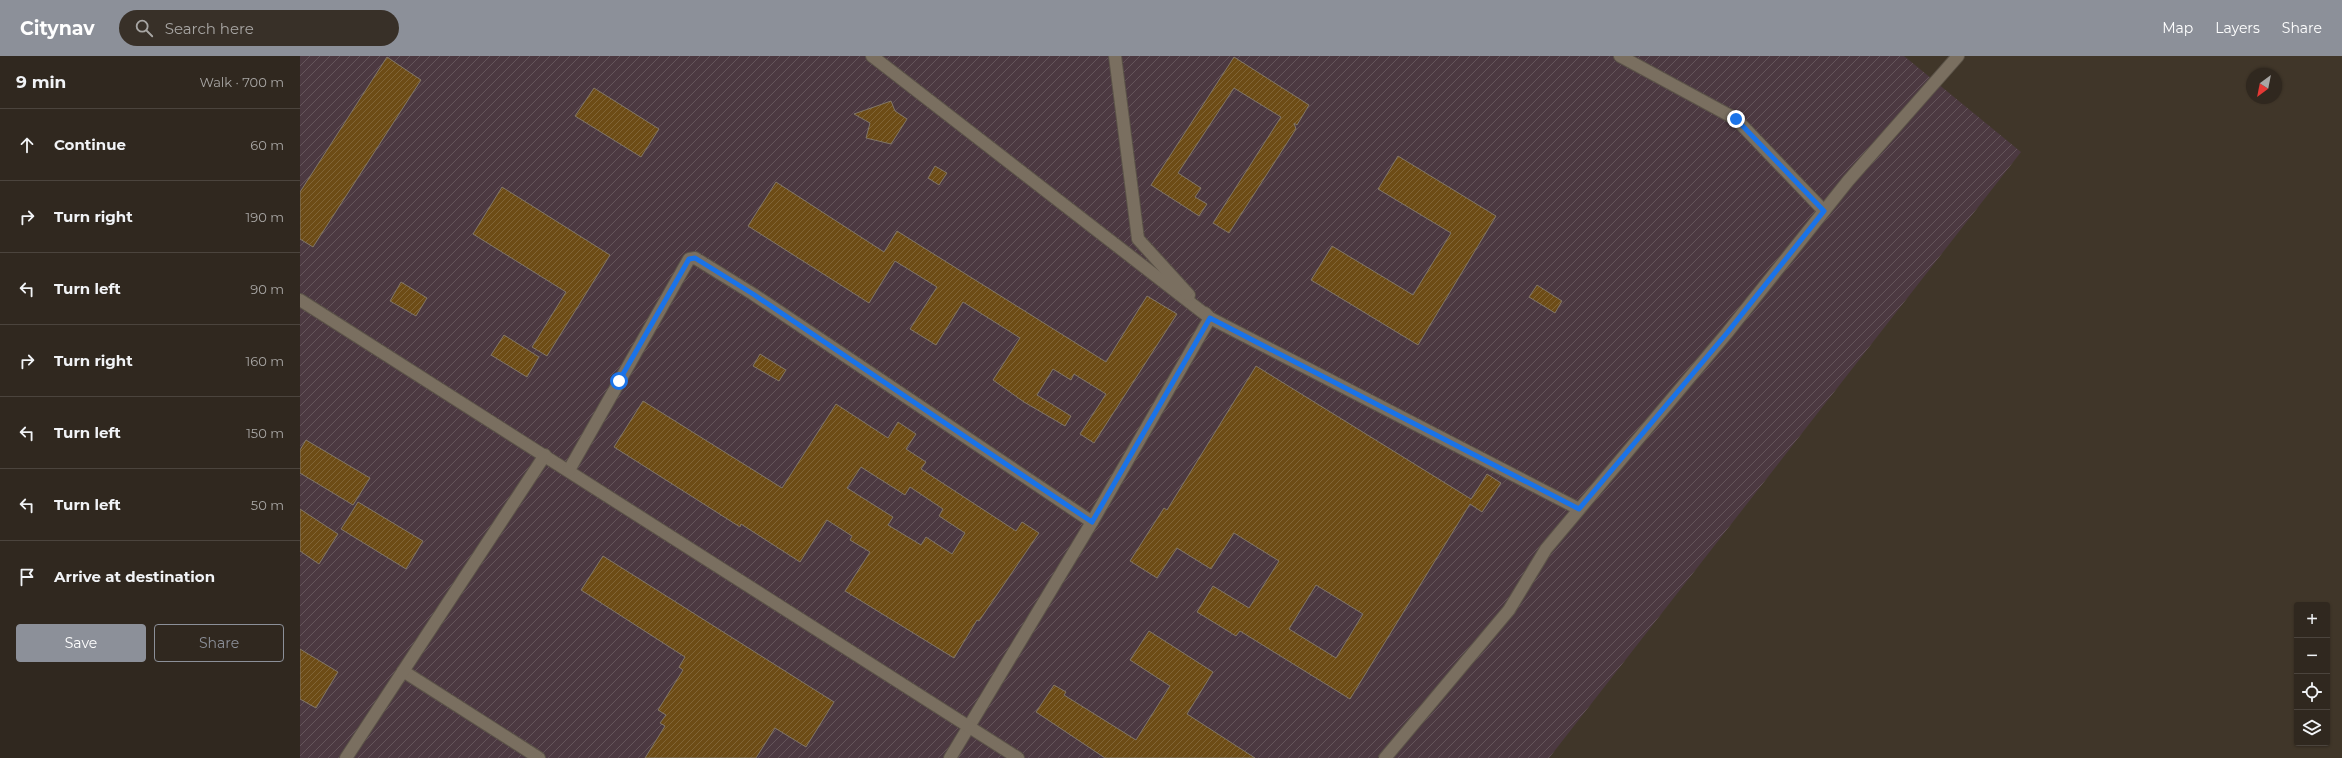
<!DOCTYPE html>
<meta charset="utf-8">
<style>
body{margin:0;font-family:Montserrat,sans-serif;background:#383028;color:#f1f3f6}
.controls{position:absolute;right:12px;bottom:12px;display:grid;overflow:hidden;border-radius:4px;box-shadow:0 1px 3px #0004}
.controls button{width:36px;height:36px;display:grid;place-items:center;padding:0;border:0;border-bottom:1px solid #4b443d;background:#30281f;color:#f1f3f6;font:20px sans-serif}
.compass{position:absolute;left:1946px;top:12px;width:36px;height:36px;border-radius:50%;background:#30281f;box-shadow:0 1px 3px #0004;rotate:212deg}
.stop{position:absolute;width:12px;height:12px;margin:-9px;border:3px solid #1a73e8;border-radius:50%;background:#fff}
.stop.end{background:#1a73e8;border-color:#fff;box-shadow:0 1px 4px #0008}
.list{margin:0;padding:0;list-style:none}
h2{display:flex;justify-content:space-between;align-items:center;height:52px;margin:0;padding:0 16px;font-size:17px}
h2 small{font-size:13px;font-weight:400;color:#a8a6a4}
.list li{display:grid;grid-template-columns:26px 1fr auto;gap:12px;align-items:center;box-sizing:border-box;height:72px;padding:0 16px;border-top:1px solid #4b443d}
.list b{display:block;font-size:15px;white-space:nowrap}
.list em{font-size:13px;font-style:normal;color:#a8a6a4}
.actions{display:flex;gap:8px;padding:12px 16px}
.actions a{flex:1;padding:9px 0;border:1px solid #8c9099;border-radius:4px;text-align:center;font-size:14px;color:#8c9099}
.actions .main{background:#8c9099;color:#fff}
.icon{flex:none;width:22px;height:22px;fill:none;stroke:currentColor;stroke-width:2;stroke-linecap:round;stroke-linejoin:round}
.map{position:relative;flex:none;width:2042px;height:702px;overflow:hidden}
header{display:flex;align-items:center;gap:24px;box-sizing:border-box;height:56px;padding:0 20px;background:#8c9099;color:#fff}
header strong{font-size:19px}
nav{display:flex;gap:22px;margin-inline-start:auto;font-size:14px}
.search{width:280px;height:36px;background:#383028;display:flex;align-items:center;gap:10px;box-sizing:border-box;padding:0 14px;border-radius:22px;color:#a8a6a4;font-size:15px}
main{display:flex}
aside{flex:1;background:#30281f}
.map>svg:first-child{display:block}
.industrial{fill:url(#industrial-furrows)}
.building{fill:url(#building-hatch);stroke:#817667;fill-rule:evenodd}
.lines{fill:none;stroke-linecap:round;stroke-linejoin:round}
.street-casing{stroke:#5b5348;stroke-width:14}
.street{stroke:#7a6f60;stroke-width:12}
.route{stroke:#1a73e8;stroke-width:5}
</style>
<header>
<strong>Citynav</strong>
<div class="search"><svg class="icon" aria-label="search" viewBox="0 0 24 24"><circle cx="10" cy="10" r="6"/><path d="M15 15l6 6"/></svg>Search here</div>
<nav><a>Map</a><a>Layers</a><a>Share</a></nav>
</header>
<main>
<aside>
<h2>9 min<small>Walk · 700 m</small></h2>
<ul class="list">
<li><svg class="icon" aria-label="ahead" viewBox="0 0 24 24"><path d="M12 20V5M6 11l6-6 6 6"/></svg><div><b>Continue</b></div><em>60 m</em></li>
<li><svg class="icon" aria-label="right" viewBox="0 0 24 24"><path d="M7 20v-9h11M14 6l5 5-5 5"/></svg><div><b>Turn right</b></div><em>190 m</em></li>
<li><svg class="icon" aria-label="left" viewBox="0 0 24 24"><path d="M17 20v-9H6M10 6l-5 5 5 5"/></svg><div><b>Turn left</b></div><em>90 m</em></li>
<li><svg class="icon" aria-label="right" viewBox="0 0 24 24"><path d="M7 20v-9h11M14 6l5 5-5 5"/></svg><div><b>Turn right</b></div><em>160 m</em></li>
<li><svg class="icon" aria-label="left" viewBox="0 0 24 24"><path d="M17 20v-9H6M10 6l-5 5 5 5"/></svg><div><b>Turn left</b></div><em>150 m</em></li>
<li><svg class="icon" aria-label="left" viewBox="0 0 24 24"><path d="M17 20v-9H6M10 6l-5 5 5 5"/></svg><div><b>Turn left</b></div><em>50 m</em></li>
<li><svg class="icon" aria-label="arrive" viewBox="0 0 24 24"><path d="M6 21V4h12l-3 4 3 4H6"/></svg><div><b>Arrive at destination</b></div></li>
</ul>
<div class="actions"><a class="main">Save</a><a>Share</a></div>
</aside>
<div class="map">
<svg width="2042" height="702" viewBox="0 0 2042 702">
<defs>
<pattern id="industrial-furrows" width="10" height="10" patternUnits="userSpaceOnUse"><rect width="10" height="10" fill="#4c3941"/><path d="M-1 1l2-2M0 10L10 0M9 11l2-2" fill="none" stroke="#65555b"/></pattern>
<pattern id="building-hatch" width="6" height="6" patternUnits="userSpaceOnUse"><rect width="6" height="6" fill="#6d4c16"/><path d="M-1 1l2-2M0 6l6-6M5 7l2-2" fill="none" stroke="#816537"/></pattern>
</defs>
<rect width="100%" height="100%" fill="#403629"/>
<polygon class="industrial" points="0,0 1604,0 1721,96 1249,702 0,702"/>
<g class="building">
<polygon points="87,1 121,24 13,191 0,183 0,136"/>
<polygon points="934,1 1009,49 997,69 994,67 996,73 929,177 913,167 981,61 934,32 878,117 901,132 895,141 907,148 899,160 851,129"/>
<polygon points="294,32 359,73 341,101 275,60"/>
<polygon points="591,45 595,55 607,63 591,88 566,82 570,67 554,58"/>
<polygon points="1098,100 1196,160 1118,289 1011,224 1032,190 1113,239 1151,177 1078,133"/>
<polygon points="635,110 647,117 639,129 628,122"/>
<polygon points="476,126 584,196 597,175 806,306 847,240 877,258 794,387 780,378 806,338 774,318 771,324 753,313 737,339 771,360 765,370 724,346 693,324 720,282 663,246 636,289 610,273 637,231 595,205 569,247 448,170"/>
<polygon points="202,131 310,199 247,300 232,291 266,236 173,178"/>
<polygon points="101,226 127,242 116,260 90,245"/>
<polygon points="1237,229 1262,245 1255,257 1229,241"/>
<polygon points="204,279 239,301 227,321 191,299"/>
<polygon points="460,298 486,314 479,325 453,310"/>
<path d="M 956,310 L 1171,443 L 1187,418 L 1201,427 L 1182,456 L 1170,448 L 1050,643 L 940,575 L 936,580 L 897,556 L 913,530 L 949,552 L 979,505 L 934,477 L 911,513 L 877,492 L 857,522 L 830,505 L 864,452 L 867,454 ZM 1016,529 L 1063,558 L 1036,602 L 989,573 Z"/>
<path d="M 343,345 L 482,432 L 536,348 L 588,382 L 598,366 L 616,378 L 606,393 L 626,406 L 621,413 L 716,475 L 722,466 L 739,477 L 679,565 L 677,564 L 654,602 L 545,535 L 570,496 L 550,484 L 552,480 L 527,464 L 500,506 L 441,468 L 440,471 L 314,391 ZM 561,411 L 605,439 L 610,431 L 643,453 L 639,460 L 665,477 L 652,498 L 626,481 L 621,489 L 588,469 L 593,461 L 547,432 Z"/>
<polygon points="6,384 70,422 53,449 0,417 0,394"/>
<polygon points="58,446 123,485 106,513 41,473"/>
<polygon points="0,453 38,478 19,508 0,495"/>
<polygon points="303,500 534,646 506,691 475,672 456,702 345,702 365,670 360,667 366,659 358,654 383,614 379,611 385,601 281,534"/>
<polygon points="849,575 913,616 887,658 955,702 805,702 736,656 754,629 766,636 764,639 836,684 870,630 830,604"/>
<polygon points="0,593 38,616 16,652 0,643"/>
</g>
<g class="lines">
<g class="street-casing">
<g id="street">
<polyline points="572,0 910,262 792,466 650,702"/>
<polyline points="815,0 838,183 889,239"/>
<polyline points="1320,0 1436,63 1524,155"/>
<polyline points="0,244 718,702"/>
<polyline points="905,257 910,262 1279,453"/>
<polyline points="269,414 389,203 395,202 453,238 792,466"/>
<polyline points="103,615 239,702"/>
<polyline points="46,702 245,399"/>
<polyline points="1085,702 1209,554 1246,493 1427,277 1548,125 1658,0"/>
</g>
</g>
<use href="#street" class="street"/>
</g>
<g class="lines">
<polyline class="route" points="319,325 389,203 395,202 453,238 792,466 910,262 1279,453 1427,277 1524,155 1436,63"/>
</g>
</svg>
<div class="controls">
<button>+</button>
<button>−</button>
<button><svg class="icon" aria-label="locate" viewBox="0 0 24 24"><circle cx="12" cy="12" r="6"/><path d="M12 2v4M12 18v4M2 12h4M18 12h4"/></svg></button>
<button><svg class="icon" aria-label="layers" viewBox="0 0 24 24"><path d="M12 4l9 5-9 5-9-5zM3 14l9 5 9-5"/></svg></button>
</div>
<svg class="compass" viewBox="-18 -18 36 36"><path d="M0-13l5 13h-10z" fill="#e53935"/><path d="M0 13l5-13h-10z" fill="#a8a6a4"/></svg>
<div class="stop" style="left:319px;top:325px"></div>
<div class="stop end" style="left:1436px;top:63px"></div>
</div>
</main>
